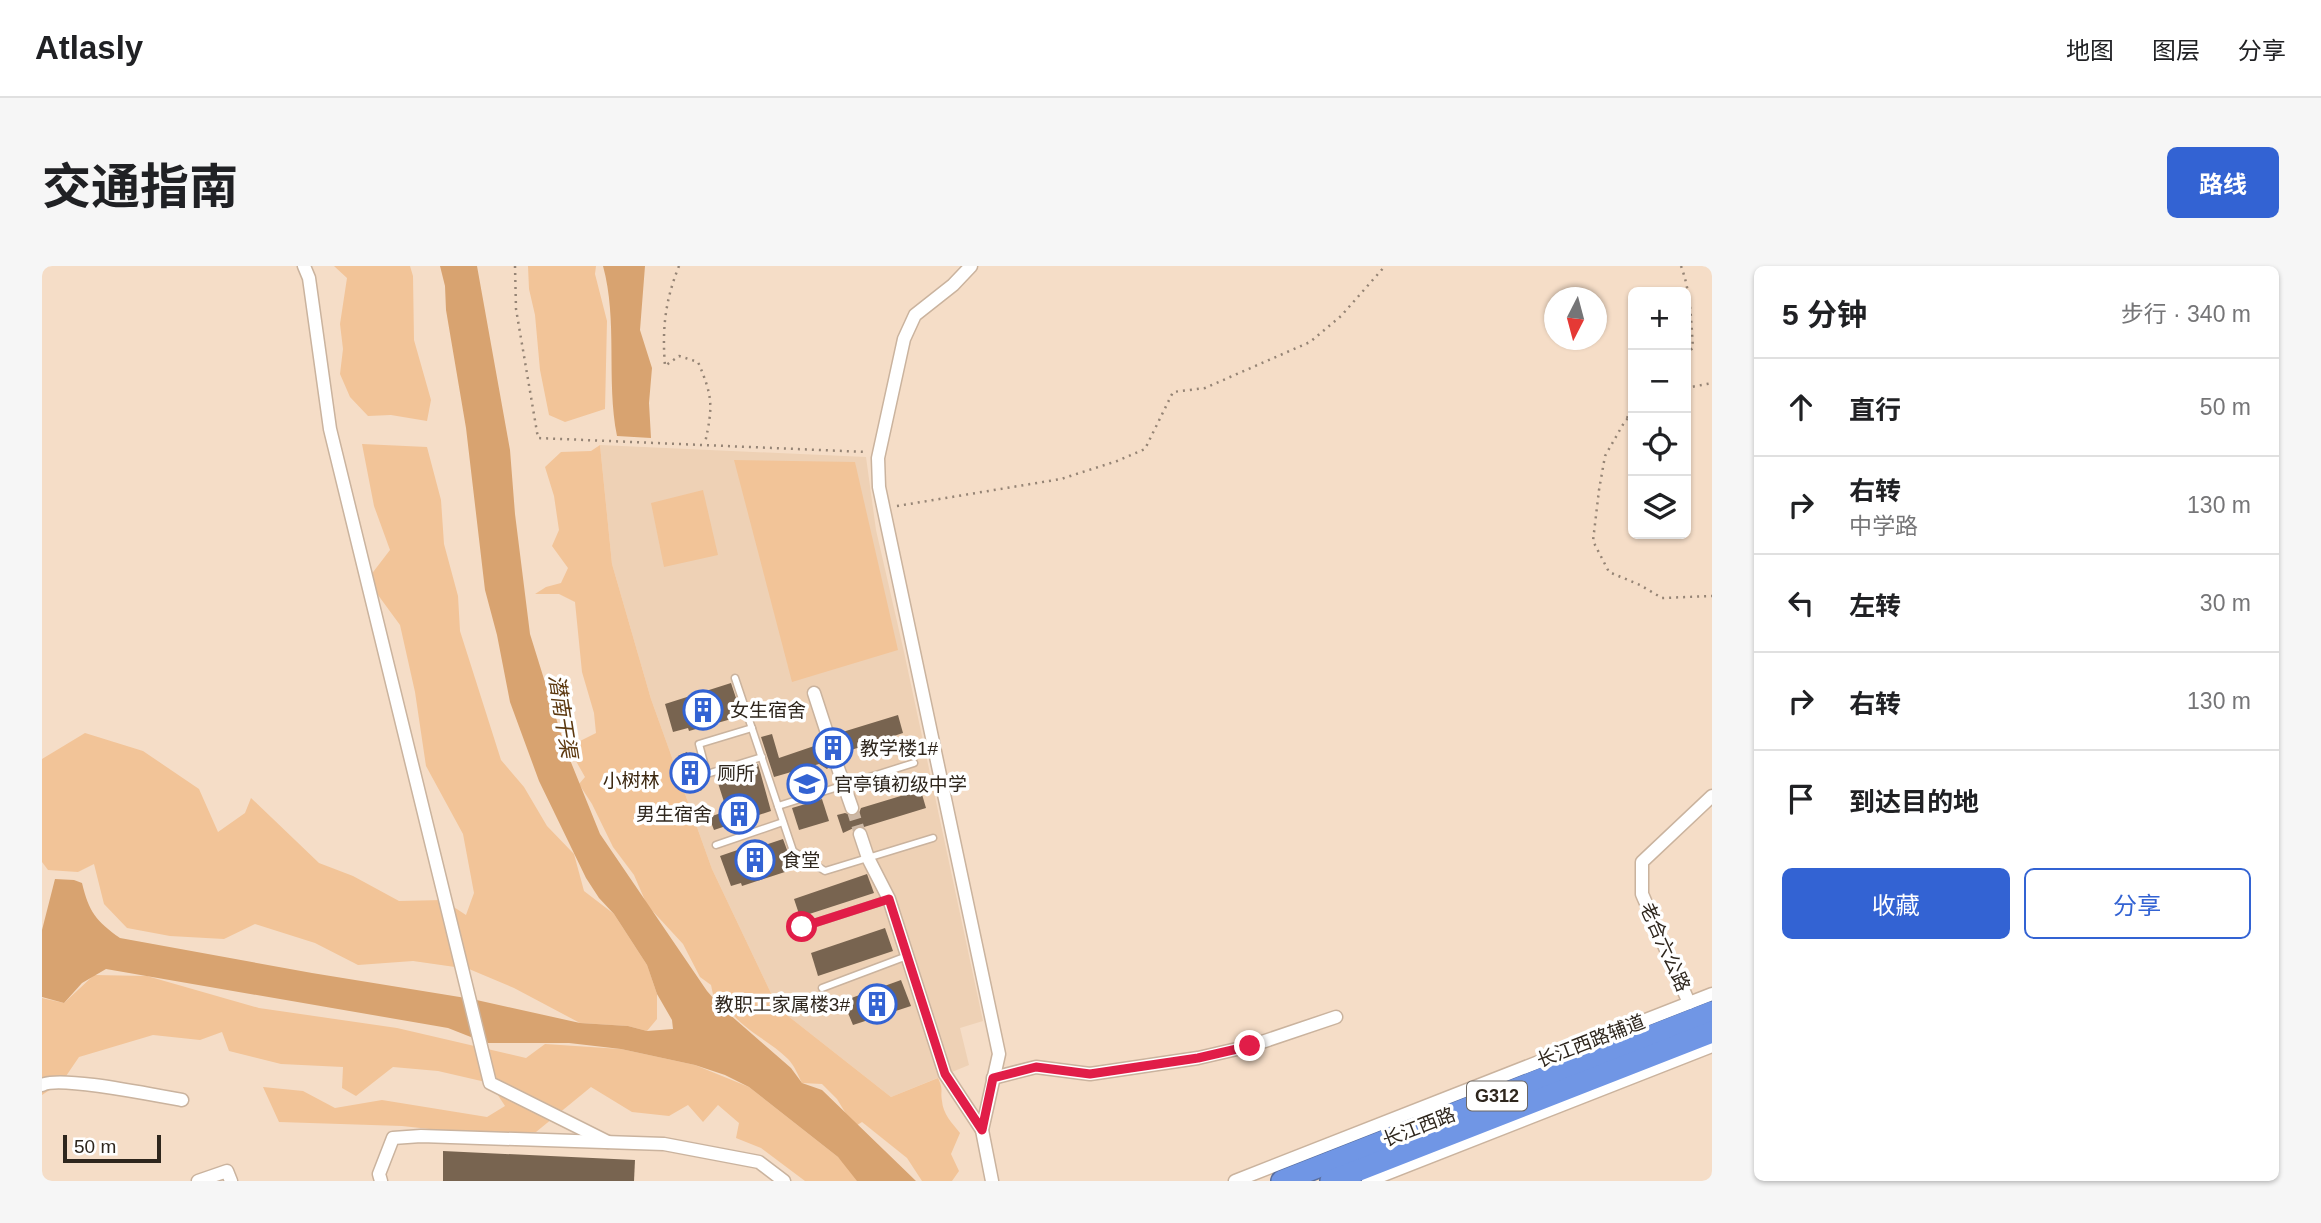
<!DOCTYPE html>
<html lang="zh">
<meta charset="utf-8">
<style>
body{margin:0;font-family:Helvetica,"Noto Sans SC",sans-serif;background:#f6f6f6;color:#202124}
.controls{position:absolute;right:21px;top:21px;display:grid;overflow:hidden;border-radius:10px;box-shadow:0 2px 5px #0004}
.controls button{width:63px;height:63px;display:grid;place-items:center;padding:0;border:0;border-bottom:2px solid #e0e0e0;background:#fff;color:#202124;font:35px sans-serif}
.compass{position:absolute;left:1502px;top:21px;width:63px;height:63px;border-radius:50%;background:#fff;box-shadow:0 2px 5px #0004;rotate:186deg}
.scale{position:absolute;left:21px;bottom:18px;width:98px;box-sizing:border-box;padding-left:7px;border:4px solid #2e261d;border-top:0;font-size:19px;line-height:24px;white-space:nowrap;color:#2e261d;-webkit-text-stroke:5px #fff;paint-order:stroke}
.stop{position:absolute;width:21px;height:21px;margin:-16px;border:5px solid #e11d48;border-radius:50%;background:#fff}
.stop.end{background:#e11d48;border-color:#fff;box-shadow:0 2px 7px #0008}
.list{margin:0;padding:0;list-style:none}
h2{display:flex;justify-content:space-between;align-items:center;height:91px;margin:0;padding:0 28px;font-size:30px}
h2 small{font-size:23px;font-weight:400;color:#757577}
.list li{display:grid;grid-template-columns:46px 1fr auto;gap:21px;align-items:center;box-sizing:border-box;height:98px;padding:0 28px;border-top:2px solid #e0e0e0}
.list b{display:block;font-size:26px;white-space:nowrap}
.list p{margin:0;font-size:23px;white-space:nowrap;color:#757577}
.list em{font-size:23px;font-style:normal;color:#757577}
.actions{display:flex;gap:14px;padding:21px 28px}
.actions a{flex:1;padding:16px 0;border:2px solid #3363d3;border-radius:10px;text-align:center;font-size:24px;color:#3363d3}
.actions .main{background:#3363d3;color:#fff}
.icon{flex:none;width:38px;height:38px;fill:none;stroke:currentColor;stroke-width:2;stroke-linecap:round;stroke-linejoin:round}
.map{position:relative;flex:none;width:1670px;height:915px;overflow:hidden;border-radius:10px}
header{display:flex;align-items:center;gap:42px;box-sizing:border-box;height:98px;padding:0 35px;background:#fff;border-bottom:2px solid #e0e0e0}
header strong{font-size:33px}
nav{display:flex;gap:38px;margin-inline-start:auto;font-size:24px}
.intro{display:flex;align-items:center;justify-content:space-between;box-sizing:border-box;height:168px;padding:0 42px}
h1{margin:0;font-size:49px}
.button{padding:18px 32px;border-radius:10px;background:#3363d3;color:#fff;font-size:24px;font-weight:700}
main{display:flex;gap:42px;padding:0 42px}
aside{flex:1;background:#fff;border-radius:10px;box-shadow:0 2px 5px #0004}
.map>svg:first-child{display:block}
.built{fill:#eed1b5}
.green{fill:#f2c498}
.water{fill:#d8a370}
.building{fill:#786450}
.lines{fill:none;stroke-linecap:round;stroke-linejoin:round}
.street-tunnel{stroke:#cdb8a5;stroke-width:12;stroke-dasharray:12 6;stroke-linecap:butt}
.lane-casing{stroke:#cab39e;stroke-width:9}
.street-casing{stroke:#cab39e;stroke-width:15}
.highway-casing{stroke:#596f9f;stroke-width:24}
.path{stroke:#958475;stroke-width:2.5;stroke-dasharray:2 5;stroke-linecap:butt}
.lane{stroke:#fff;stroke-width:6}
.street{stroke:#fff;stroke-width:12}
.highway{stroke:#7096e5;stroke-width:21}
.route{stroke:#e11d48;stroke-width:9}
.labels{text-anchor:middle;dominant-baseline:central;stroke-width:7;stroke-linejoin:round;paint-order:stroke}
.shield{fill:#fff;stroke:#6d6761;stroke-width:2}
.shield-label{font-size:18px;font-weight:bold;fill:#2e261d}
.poi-label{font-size:19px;fill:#2e261d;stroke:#fff;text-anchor:start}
.park-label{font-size:19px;fill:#3b260e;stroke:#fff}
.street-label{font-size:19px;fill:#2e261d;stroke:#fff}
.water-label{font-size:21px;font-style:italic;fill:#5c3910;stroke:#fff}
</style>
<header>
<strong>Atlasly</strong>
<nav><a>地图</a><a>图层</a><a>分享</a></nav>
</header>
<div class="intro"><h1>交通指南</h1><a class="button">路线</a></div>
<main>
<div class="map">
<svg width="1670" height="915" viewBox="0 0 1670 915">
<rect width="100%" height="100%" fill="#f5ddc7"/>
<polygon class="built" points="558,179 824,191 834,264 862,386 941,755 918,762 927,799 849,831 736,742 670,603 609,433 570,298"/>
<g class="green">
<polygon points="292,0 368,0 371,10 372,74 389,134 385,155 349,149 326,150 308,131 298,108 301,83 298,58 305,12"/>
<polygon points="486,0 554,0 553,8 565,55 563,143 523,156 507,149 498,104 493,49 487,23"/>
<polygon points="320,178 385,181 399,234 402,278 416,330 418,365 459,494 482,521 505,560 532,588 542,625 572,648 605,699 615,728 615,753 605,765 586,760 538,757 472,722 427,703 371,695 316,699 273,677 213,658 182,673 128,670 85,662 62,638 52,598 36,606 6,604 0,596 0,493 43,467 101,485 157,523 176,566 203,547 209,532 277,597 311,610 357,635 401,634 424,649 432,627 421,568 384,500 373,426 358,359 325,314 348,284 332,240"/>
<path d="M 558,179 L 570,298 L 609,433 L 670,603 L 736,742 L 849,831 L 896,812 C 902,825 898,823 900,835 C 901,848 910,857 918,867 L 909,888 L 917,905 L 910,915 L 880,915 L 865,892 L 820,856 L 812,861 L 795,833 L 780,818 L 760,817 C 756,809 752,799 746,793 C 726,773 697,763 683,737 L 672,733 L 669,719 L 658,711 L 641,678 L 605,639 L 592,609 L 571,581 L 550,538 L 537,518 L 543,511 L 526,481 L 554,467 L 552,447 L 540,406 L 533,336 L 517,328 L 493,328 L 504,321 L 519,317 L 526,302 L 510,280 L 517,264 L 512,230 L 503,201 L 519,186 L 549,185 Z"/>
<polygon points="692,194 813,196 856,384 750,416"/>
<polygon points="661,224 676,289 622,301 609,237"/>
<polygon points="52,709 105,710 217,742 355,762 484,792 503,778 579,783 653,799 707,821 796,891 820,915 763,915 719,882 694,872 697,857 676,839 661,856 646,839 627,850 590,846 549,821 494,866 452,870 360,860 237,856 221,821 261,825 293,842 340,834 445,851 463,840 448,817 396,805 351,801 314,830 300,822 301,801 239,798 187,785 180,766 158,774 111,769 37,791 20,816 0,829 0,732 22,737"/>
</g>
<g class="water">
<path d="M 398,0 L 435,0 L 468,184 L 473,248 L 488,368 L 524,484 L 558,568 L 665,725 L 679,741 L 749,802 L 760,817 L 780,824 L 874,915 L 815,915 L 796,891 L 707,821 L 683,809 L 653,799 L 579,783 L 527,777 L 444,777 L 406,762 L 64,703 L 40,717 L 22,737 L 0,731 L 0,664 L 13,613 L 32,614 L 40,617 C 47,646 54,655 78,672 L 270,707 L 430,733 L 538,757 L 586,760 L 605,765 L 631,763 L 630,754 L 615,728 L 605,699 L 572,648 L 557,632 L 544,612 L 497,515 L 468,436 L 455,369 L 443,324 L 424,162 L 404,44 L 403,20 Z"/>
<path d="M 561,0 L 603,0 L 598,64 L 610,102 L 607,137 L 609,172 L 575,170 C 564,114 576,55 561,0 Z"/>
</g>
<g class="building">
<polygon points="689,417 700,450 647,465 646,462 631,466 623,438"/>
<polygon points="856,449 861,467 803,486 806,496 794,494 785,503 777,498 732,511 719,471 730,468 737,492 778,478 776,473 787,475 794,468"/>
<polygon points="645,486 660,524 651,527 636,490"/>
<polygon points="716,498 729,545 672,564 667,551 685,545 674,511"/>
<polygon points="875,511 884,542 822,561 816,560 801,567 795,549 803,547 812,550 817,547 819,542 862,529 858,516"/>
<polygon points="780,533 787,555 757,564 750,542"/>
<polygon points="741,573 752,603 700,620 699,617 689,620 678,590 710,579 711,583"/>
<polygon points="825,608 832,627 758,651 752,633"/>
<polygon points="843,662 851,685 776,710 769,687"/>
<polygon points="859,714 869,740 811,759 801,735"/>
<polygon points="401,885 593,894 592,915 401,915"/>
</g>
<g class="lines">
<g class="street-tunnel">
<polyline points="785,467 796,502"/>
<polyline points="810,542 818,568"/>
</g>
<g class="lane-casing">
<g id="lane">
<polyline points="693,412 751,585 783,605 891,572"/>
<polyline points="710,462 657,478 665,508 720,491"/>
<polyline points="736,540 872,497"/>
<polyline points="674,579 741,556"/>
<polyline points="760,661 847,633"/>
<polyline points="780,722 865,690"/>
</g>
</g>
<g class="street-casing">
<g id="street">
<polyline points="262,0 267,12 288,163 448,817 566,876"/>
<polyline points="929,0 911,19 873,49 862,73 836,192 837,221 957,788 940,864 950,915"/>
<polyline points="772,427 785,467"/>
<polyline points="796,502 810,542"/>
<polyline points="818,568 826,592 847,633 903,808 940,864"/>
<polyline points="1647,737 1600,628 1600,596 1670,530"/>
<polyline points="951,812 994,801 1048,808 1156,792 1208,780 1294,751"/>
<path d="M 0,819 C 18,809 115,830 140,834"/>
<polyline points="156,915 185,905 189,915"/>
<polyline points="339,915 337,908 351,872 379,870 622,878 717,896 742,915"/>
<polyline points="1193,915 1670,728"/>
<polyline points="1326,915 1670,780"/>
</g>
</g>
<g class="highway-casing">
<g id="highway">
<polyline points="1240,915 1670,746"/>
<polyline points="1289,915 1670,766"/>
</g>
</g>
<g class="path">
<polyline points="473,0 474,43 496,172 825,186"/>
<path d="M 637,0 C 623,35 620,63 623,100 L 637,90 L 656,96 C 671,131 671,140 663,177"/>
<path d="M 1639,0 C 1649,27 1649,54 1651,82 L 1644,87"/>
<polyline points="1644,122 1670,117"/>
<polyline points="1591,148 1583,155 1563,190 1557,224 1551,275 1567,306 1598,319 1620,332 1670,330"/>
<polyline points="1585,152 1591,139"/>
<polyline points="855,240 1019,213 1075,195 1103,183 1131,126 1163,122 1268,76 1299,50 1343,0"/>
</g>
<use href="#lane" class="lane"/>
<use href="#street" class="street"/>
<use href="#highway" class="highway"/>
</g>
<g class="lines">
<polyline class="route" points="760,661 847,633 903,808 940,864 951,812 994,801 1048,808 1156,792 1208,780"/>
</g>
<defs>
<g id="building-ring" transform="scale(2.0125)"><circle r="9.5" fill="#fff" stroke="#3363d3" stroke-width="1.5"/><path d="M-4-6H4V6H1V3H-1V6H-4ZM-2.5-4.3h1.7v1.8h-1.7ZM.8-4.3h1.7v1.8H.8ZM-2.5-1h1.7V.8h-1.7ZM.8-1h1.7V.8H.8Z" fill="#3363d3"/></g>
<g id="school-ring" transform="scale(2.0125)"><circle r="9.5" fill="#fff" stroke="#3363d3" stroke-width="1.5"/><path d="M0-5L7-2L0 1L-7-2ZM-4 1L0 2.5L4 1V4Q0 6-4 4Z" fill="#3363d3"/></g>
</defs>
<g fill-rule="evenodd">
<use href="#building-ring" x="661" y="444"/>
<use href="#building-ring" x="791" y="482"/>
<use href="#building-ring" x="648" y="507"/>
<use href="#school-ring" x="765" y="518"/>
<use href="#building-ring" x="697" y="548"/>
<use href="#building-ring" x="713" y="594"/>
<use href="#building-ring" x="835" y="738"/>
</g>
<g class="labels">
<rect class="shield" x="1425" y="815.5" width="60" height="29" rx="5"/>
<g class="shield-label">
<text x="1455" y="830">G312</text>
</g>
<g class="poi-label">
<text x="688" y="444">女生宿舍</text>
<text x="818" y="482">教学楼1#</text>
<text x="675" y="507">厕所</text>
<text x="792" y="518">官亭镇初级中学</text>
<text x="670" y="548" text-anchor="end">男生宿舍</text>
<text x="740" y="594">食堂</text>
<text x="808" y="738" text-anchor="end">教职工家属楼3#</text>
</g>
<g class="park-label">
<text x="589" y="514">小树林</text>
</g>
<g class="street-label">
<text transform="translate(1623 681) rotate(66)">老合六公路</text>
<text transform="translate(1549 775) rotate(-21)">长江西路辅道</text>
<text transform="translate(1377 861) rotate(-21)">长江西路</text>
</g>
<g class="water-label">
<text transform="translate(521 450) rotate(81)">潜南干渠</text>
</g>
</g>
</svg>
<div class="controls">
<button>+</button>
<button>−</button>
<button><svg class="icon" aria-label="locate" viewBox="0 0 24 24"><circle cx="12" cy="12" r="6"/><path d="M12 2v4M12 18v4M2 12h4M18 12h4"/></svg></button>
<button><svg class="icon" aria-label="layers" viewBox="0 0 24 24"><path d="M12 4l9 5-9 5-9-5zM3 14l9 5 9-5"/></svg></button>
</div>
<svg class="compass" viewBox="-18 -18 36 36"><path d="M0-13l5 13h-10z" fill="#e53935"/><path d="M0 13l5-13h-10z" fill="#757577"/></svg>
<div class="scale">50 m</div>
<div class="stop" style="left:760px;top:661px"></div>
<div class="stop end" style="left:1208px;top:780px"></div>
</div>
<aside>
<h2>5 分钟<small>步行 · 340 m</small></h2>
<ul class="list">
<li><svg class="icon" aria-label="ahead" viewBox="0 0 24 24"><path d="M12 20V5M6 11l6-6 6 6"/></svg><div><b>直行</b></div><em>50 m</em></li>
<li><svg class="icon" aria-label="right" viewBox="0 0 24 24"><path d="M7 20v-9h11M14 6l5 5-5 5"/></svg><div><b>右转</b><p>中学路</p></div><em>130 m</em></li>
<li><svg class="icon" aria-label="left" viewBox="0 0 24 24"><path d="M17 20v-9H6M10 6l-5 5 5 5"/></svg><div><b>左转</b></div><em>30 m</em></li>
<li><svg class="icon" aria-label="right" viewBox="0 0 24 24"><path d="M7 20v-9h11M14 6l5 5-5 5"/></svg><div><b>右转</b></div><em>130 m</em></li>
<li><svg class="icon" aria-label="arrive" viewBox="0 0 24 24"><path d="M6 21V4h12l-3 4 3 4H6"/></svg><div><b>到达目的地</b></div></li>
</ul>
<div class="actions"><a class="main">收藏</a><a>分享</a></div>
</aside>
</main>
